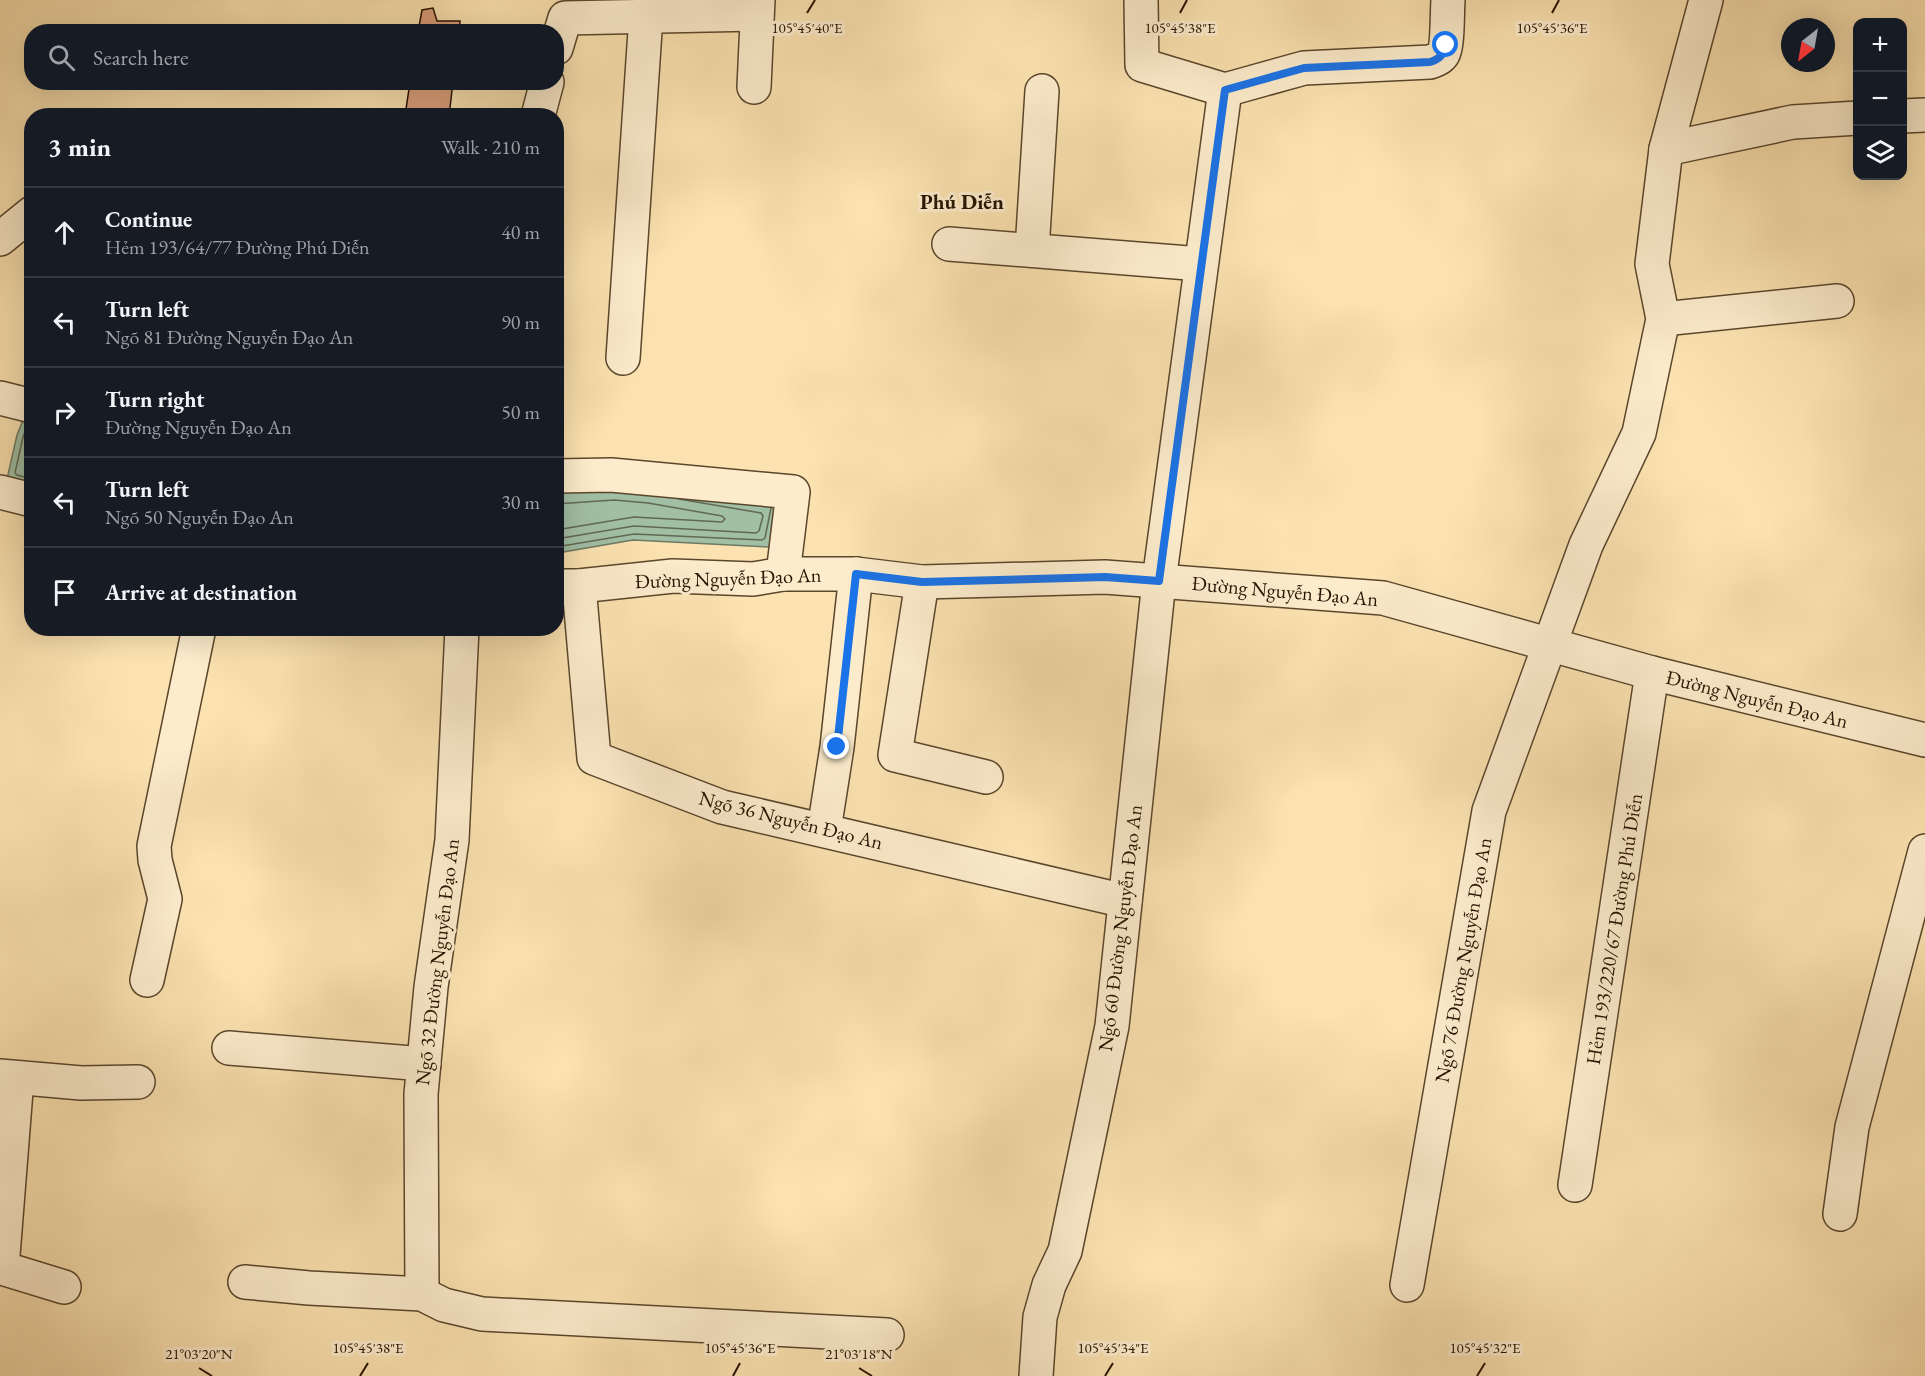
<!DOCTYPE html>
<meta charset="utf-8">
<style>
body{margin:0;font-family:"EB Garamond",serif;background:#20242c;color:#f1f3f6}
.controls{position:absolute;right:18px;top:18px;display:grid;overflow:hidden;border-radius:12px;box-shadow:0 6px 24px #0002}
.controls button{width:54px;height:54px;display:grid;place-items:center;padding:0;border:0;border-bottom:2px solid #363941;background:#171b24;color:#f1f3f6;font:30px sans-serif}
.compass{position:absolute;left:1781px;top:18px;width:54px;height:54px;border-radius:50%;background:#171b24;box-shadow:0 6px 24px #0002;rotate:211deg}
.stop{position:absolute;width:18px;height:18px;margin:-14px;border:4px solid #1a73e8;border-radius:50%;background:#fff}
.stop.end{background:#1a73e8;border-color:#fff;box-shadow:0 2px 6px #0008}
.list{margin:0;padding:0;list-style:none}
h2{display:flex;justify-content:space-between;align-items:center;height:78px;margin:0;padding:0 24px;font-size:26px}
h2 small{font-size:20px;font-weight:400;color:#9ea1a6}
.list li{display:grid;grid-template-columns:39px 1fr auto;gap:18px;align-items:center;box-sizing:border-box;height:90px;padding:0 24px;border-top:2px solid #363941}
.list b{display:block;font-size:22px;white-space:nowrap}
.list p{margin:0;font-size:20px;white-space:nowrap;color:#9ea1a6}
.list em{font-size:20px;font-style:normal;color:#9ea1a6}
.icon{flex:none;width:33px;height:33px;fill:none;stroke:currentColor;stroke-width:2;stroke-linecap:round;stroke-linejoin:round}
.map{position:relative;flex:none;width:1925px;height:1376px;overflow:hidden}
.search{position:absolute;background:#171b24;box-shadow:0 6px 24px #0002;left:24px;top:24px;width:540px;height:66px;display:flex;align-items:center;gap:15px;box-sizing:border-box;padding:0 21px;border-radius:24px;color:#9ea1a6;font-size:22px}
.panel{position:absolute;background:#171b24;box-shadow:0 6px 24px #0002;left:24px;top:108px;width:540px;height:528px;border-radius:24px}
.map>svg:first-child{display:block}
.water{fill:#a0bfa5;stroke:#6f7a63;stroke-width:1.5}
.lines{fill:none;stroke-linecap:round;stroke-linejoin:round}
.shore{stroke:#626852;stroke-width:1.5}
.building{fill:#da9f7a;stroke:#251200;stroke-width:1.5}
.minor-casing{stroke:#5a462c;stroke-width:36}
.minor{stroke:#fceccc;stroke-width:33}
.route{stroke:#1a73e8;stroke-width:8}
.ticks{fill:none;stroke:#251200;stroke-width:2}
.labels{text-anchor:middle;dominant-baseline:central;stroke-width:6;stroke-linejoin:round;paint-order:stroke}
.street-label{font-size:20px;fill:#251200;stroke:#fceccc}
.neighbourhood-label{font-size:21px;font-weight:bold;fill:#251200;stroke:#fceccc}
.ticks-label{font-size:15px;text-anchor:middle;fill:#251200;stroke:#fceccc;stroke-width:6;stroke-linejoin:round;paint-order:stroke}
</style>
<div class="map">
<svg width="1925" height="1376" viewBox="0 0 1925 1376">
<rect width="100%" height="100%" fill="#fbe2b0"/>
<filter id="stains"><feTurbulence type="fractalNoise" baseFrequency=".00333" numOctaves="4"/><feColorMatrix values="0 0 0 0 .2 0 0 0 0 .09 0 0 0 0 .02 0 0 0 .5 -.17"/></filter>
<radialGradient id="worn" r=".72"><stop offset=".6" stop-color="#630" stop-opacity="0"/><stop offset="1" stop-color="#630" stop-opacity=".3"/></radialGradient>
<g class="water">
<polygon points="28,408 31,408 31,485 7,479 17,435"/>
<polygon points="557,481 780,503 769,547 633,540 557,553"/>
</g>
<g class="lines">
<g class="shore">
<polyline points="28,424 23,437 15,473 17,475 32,479"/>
<polyline points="556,504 614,500 648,503 722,516 725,519 722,522 634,517 556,530"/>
<polyline points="556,539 634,526 756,533 759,531 763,516 761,513 679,499"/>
<polyline points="556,547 634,534 762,540 765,538 771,508"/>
</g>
</g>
<g class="building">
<polygon points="433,8 437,21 460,21 459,32 418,32 422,10"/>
<polygon points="410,82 453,82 449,116 405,116"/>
</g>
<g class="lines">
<g class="minor-casing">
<g id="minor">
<polyline points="1141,0 1142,65 1225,90"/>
<polyline points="556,48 565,18 756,14"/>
<polyline points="754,87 758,0"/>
<path d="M 1225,90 L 1304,68 L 1430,62 C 1435,60 1440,59 1443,54 C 1448,46 1447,12 1448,0"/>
<polyline points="538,116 547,82"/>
<polyline points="1902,116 1925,115"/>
<polyline points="1666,149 1793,122 1858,118"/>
<polyline points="0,239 32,213"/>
<polyline points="949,244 1201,264"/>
<polyline points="1032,250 1042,91"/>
<polyline points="1663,319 1837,301"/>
<polyline points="623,358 646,16"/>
<polyline points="0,398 32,406"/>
<polyline points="556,476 611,475 793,492 783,574"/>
<polyline points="0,492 32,500"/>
<polyline points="922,582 895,755 986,777"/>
<polyline points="556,586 579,586 673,576 753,579 783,574 856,574 922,582 1105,577 1383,598 1652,673 1925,740"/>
<polyline points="579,586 594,758 722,807 1125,901"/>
<polyline points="824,830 837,747 856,574"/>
<polyline points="147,980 165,899 155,860 154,846 199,628"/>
<polyline points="229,1048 424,1064"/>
<polyline points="0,1076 81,1083 138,1082"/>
<polyline points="17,1078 2,1268 64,1287"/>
<polyline points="1575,1185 1652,673"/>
<polyline points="1840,1214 1852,1127 1925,851"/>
<polyline points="245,1282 309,1288 422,1294 444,1305 482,1314 887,1335"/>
<polyline points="1407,1285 1489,811 1586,545 1639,433 1663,319 1652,264 1666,149 1706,0"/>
<polyline points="422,1294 421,1094 431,987 452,840 462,628"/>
<polyline points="1036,1376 1040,1317 1049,1285 1065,1251 1112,1026 1159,581 1225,90"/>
</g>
</g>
<use href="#minor" class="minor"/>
</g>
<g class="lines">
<path class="route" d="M 837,747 L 856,574 L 922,582 L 1105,577 L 1159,581 L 1225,90 L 1304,68 L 1430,62 C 1440,59 1443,55 1446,45"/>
</g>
<path class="ticks" d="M 807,13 L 815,0M 1180,13 L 1187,0M 1552,13 L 1559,0M 199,1368 L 212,1376M 859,1368 L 872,1376M 360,1376 L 368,1363M 733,1376 L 740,1363M 1105,1376 L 1113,1363M 1477,1376 L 1485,1363"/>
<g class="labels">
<g class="street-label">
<text transform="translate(728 578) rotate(-2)">Đường Nguyễn Đạo An</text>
<text transform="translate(1285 591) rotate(5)">Đường Nguyễn Đạo An</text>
<text transform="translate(1757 699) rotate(14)">Đường Nguyễn Đạo An</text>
<text transform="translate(791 820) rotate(14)">Ngõ 36 Nguyễn Đạo An</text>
<text transform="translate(1120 928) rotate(-83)">Ngõ 60 Đường Nguyễn Đạo An</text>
<text transform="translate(1614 929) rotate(-81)">Hẻm 193/220/67 Đường Phú Diễn</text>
<text transform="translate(1463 960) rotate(-80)">Ngõ 76 Đường Nguyễn Đạo An</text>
<text transform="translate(437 962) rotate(-83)">Ngõ 32 Đường Nguyễn Đạo An</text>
</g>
<g class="neighbourhood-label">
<text x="962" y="201">Phú Diễn</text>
</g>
</g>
<g class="ticks-label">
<text x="1180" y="33">105°45'38"E</text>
<text x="1552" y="33">105°45'36"E</text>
<text x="807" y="33">105°45'40"E</text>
<text x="368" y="1353">105°45'38"E</text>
<text x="740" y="1353">105°45'36"E</text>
<text x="1113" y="1353">105°45'34"E</text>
<text x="1485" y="1353">105°45'32"E</text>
<text x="199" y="1359">21°03'20"N</text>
<text x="859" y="1359">21°03'18"N</text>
</g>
<rect width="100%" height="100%" filter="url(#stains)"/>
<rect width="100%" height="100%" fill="url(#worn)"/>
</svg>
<div class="controls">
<button>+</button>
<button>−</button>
<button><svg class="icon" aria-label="layers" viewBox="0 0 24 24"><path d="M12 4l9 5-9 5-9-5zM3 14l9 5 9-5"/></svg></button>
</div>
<svg class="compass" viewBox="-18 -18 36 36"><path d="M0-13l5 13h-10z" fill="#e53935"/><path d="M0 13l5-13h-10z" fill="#9ea1a6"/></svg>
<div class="stop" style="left:1446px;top:45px"></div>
<div class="stop end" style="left:837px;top:747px"></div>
<div class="search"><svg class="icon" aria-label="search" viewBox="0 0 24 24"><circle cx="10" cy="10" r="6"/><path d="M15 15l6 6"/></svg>Search here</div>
<section class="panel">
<h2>3 min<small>Walk · 210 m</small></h2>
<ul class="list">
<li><svg class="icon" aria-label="ahead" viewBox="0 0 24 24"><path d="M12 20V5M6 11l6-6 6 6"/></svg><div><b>Continue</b><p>Hẻm 193/64/77 Đường Phú Diễn</p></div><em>40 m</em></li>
<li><svg class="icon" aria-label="left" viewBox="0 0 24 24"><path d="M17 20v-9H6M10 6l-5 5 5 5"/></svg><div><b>Turn left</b><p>Ngõ 81 Đường Nguyễn Đạo An</p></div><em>90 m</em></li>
<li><svg class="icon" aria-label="right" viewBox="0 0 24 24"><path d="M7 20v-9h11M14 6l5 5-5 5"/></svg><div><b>Turn right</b><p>Đường Nguyễn Đạo An</p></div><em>50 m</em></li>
<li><svg class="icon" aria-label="left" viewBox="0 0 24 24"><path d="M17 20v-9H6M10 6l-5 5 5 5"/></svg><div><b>Turn left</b><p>Ngõ 50 Nguyễn Đạo An</p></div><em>30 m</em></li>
<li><svg class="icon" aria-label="arrive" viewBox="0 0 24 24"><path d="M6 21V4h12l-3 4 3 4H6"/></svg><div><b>Arrive at destination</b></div></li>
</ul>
</section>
</div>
